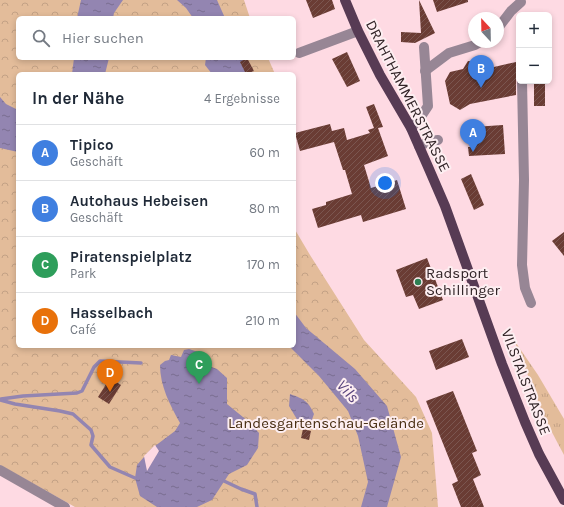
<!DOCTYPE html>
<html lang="de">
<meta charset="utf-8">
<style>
body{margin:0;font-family:Karla,sans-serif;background:#f6f6f7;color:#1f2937}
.controls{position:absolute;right:12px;top:12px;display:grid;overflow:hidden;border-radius:6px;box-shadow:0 2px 6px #0003}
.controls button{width:36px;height:36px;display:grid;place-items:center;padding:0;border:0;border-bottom:1px solid #e0e1e3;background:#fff;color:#1f2937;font:20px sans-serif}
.compass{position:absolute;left:468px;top:12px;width:36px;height:36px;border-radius:50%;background:#fff;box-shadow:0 2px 6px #0003;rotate:338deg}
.you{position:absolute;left:385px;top:183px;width:14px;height:14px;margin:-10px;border:3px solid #fff;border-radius:50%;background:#1a73e8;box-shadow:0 0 0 6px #1a73e833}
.badge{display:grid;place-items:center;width:26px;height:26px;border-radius:50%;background:#2d8053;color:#fff;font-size:13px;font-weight:700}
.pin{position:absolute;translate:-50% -33px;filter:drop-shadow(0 1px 2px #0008)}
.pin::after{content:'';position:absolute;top:21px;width:14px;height:12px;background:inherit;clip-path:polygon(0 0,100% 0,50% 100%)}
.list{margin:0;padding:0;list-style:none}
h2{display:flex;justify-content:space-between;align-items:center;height:52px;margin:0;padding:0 16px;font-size:17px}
h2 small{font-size:13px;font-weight:400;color:#747a83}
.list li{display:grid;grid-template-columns:26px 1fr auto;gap:12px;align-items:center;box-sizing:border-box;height:56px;padding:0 16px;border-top:1px solid #e0e1e3}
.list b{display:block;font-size:15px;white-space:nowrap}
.list p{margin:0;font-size:13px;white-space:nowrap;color:#747a83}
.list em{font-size:13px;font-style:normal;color:#747a83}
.icon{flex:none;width:22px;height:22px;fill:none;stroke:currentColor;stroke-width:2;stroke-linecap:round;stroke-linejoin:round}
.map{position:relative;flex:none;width:564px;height:507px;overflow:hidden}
.search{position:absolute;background:#fff;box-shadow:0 2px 6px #0003;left:16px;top:16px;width:280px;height:44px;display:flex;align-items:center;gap:10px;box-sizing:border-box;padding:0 14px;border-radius:6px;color:#747a83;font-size:15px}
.panel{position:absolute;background:#fff;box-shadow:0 2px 6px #0003;left:16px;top:72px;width:280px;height:276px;border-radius:6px}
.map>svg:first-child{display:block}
.grass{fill:url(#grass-tufts)}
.park{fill:url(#park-crowns)}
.water{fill:url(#water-ripples)}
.pier{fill:#fedae3}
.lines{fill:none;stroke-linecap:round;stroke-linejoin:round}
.stream{stroke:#9385b1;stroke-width:3.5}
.building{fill:url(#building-hatch)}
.minor{stroke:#978695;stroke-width:10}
.major{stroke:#573b54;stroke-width:10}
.poi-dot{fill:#2d8053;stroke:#fdeef1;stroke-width:1.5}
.labels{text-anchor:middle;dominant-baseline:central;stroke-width:4;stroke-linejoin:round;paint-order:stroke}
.street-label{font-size:15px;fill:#312427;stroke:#fdeef1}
.poi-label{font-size:15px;fill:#312427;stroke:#fdeef1;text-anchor:start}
.park-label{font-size:15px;fill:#472c10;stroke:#fdeef1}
.water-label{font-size:16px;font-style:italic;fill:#57427c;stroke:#fdeef1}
</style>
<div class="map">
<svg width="564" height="507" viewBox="0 0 564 507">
<defs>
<pattern id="grass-tufts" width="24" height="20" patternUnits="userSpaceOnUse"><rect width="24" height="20" fill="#e3bc9a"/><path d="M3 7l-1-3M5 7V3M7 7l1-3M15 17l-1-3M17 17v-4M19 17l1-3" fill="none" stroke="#c3a185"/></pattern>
<pattern id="park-crowns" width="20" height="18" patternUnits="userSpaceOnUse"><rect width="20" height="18" fill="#e3bc9a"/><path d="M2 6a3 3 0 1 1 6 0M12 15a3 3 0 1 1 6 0" fill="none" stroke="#c3a185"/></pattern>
<pattern id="water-ripples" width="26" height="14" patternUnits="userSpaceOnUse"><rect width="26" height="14" fill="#9385b1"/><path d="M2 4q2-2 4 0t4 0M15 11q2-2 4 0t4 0" fill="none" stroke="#796d90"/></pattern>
<pattern id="building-hatch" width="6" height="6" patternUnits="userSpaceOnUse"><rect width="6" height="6" fill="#6a3c34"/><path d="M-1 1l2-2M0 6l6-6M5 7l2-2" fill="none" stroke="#7b5650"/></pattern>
</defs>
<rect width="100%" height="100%" fill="#fedae3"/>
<polygon class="grass" points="514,340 538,375 564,419 564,455 546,421"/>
<polygon class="park" points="0,0 244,0 250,18 18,18 18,58 268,58 275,74 18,74 18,346 294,346 294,228 310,255 364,340 416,397 432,433 438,507 75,507 0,465"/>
<g class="water">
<polygon points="81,0 123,0 114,13 113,18 77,18"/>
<polygon points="177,0 217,0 225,18 193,18 186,8"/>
<polygon points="74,58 109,58 105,74 72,74"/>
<polygon points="206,58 245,58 253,74 212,74 205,65"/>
<polygon points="0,97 6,104 18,110 18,152 0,148"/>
<polygon points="294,312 306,328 355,369 387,406 401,457 387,507 361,507 368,482 358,436 348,411 319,376 289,346 294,346"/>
<path d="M 189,349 L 198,352 L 203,364 L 217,369 L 227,378 L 227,404 L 249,422 L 259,433 L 258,448 L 247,465 L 229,474 L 212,500 L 197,507 L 157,507 L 140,496 L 135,478 L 137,465 L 151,449 L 175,431 L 180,423 C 170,405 160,386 160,365 L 165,361 L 169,360 L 171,355 L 181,357 L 184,350 Z"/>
<path d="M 290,394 C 304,399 308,401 314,414 L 310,425 L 298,421 L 289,406 Z"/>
</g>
<polygon class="pier" points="155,445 159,451 147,471 144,456"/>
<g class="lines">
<g class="stream">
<polyline points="1,399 23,396 77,393 82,391 94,367 100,361 141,363"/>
<polyline points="0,400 15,404 60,411 73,414 91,430 93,436 91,445 110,467 135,478"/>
<polyline points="224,481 241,489 255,494 257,507"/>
</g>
</g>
<g class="building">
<polygon points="306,0 332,0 335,9 313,18"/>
<polygon points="419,0 435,33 415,43 401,42 401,32 421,33"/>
<polygon points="433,0 468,0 468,2 437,12"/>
<polygon points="347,52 360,81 347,87 332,59"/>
<polygon points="247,58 254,71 246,74 240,62"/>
<polygon points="468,61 479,62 481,70 516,62 516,95 470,104 460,110 450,104 445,81 450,72 463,69"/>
<polygon points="545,81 545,106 534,106 534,82"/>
<polygon points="374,104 383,127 378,128 388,156 364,165 371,188 397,180 406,209 363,222 361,215 318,228 312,209 326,205 326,202 352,194 345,170 343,170 334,142 300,151 295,133 330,124 332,131 344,128 347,140 370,133 368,130 374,128 366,107"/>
<polygon points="503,125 505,154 469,156 468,147 474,147 473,127"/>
<polygon points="471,174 484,205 474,210 461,179"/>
<polygon points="564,232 564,256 552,241"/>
<polygon points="427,258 443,300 419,309 413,295 406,297 396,270"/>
<polygon points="462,339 469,357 436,370 429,351"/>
<polygon points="110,378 121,385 109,404 98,397"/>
<polygon points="453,391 477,451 472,453 481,475 473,479 484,507 461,507 452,484 458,481 426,401"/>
<polygon points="303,429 311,431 309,440 301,438"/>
</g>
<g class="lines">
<g class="minor">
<polyline points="498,28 511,11 521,2"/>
<polyline points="299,53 358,31"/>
<polyline points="425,71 449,53 475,45 480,42"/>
<polyline points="522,81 524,180 522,265 525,288 531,303"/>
<polyline points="411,128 420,118 428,106 424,47"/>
<polyline points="419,146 431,141 438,140"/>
<polyline points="0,470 65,507"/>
</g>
<polyline class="major" points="345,0 358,31 380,75 411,128 429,169 445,206 502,364 525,422 539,454 564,500"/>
</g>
<circle class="poi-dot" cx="418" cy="282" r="4"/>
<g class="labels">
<g class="street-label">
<text transform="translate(408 96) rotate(63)">DRAHTHAMMERSTRASSE</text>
<text transform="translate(526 382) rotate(69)">VILSTALSTRASSE</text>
</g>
<g class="poi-label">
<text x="426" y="273">Radsport<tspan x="426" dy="17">Schillinger</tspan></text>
</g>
<g class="park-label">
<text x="326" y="423">Landesgartenschau-Gelände</text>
</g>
<g class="water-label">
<text transform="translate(348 391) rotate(48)">Vils</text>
</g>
</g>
</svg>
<div class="controls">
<button>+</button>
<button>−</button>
</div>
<svg class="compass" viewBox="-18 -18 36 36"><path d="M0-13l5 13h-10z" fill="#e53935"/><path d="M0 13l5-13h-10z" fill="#747a83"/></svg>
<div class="you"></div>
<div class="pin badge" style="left:473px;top:152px;background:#3f7fe0">A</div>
<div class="pin badge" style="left:481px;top:88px;background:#3f7fe0">B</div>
<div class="pin badge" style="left:199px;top:384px;background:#2e9e5b">C</div>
<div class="pin badge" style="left:110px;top:392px;background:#e8710a">D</div>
<div class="search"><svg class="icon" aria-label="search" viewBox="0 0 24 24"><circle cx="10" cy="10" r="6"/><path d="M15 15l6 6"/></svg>Hier suchen</div>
<section class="panel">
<h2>In der Nähe<small>4 Ergebnisse</small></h2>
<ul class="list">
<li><span class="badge" style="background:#3f7fe0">A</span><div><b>Tipico</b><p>Geschäft</p></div><em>60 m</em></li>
<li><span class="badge" style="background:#3f7fe0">B</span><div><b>Autohaus Hebeisen</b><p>Geschäft</p></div><em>80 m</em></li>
<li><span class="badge" style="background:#2e9e5b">C</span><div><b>Piratenspielplatz</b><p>Park</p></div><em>170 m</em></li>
<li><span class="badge" style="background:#e8710a">D</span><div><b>Hasselbach</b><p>Café</p></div><em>210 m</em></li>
</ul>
</section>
</div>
